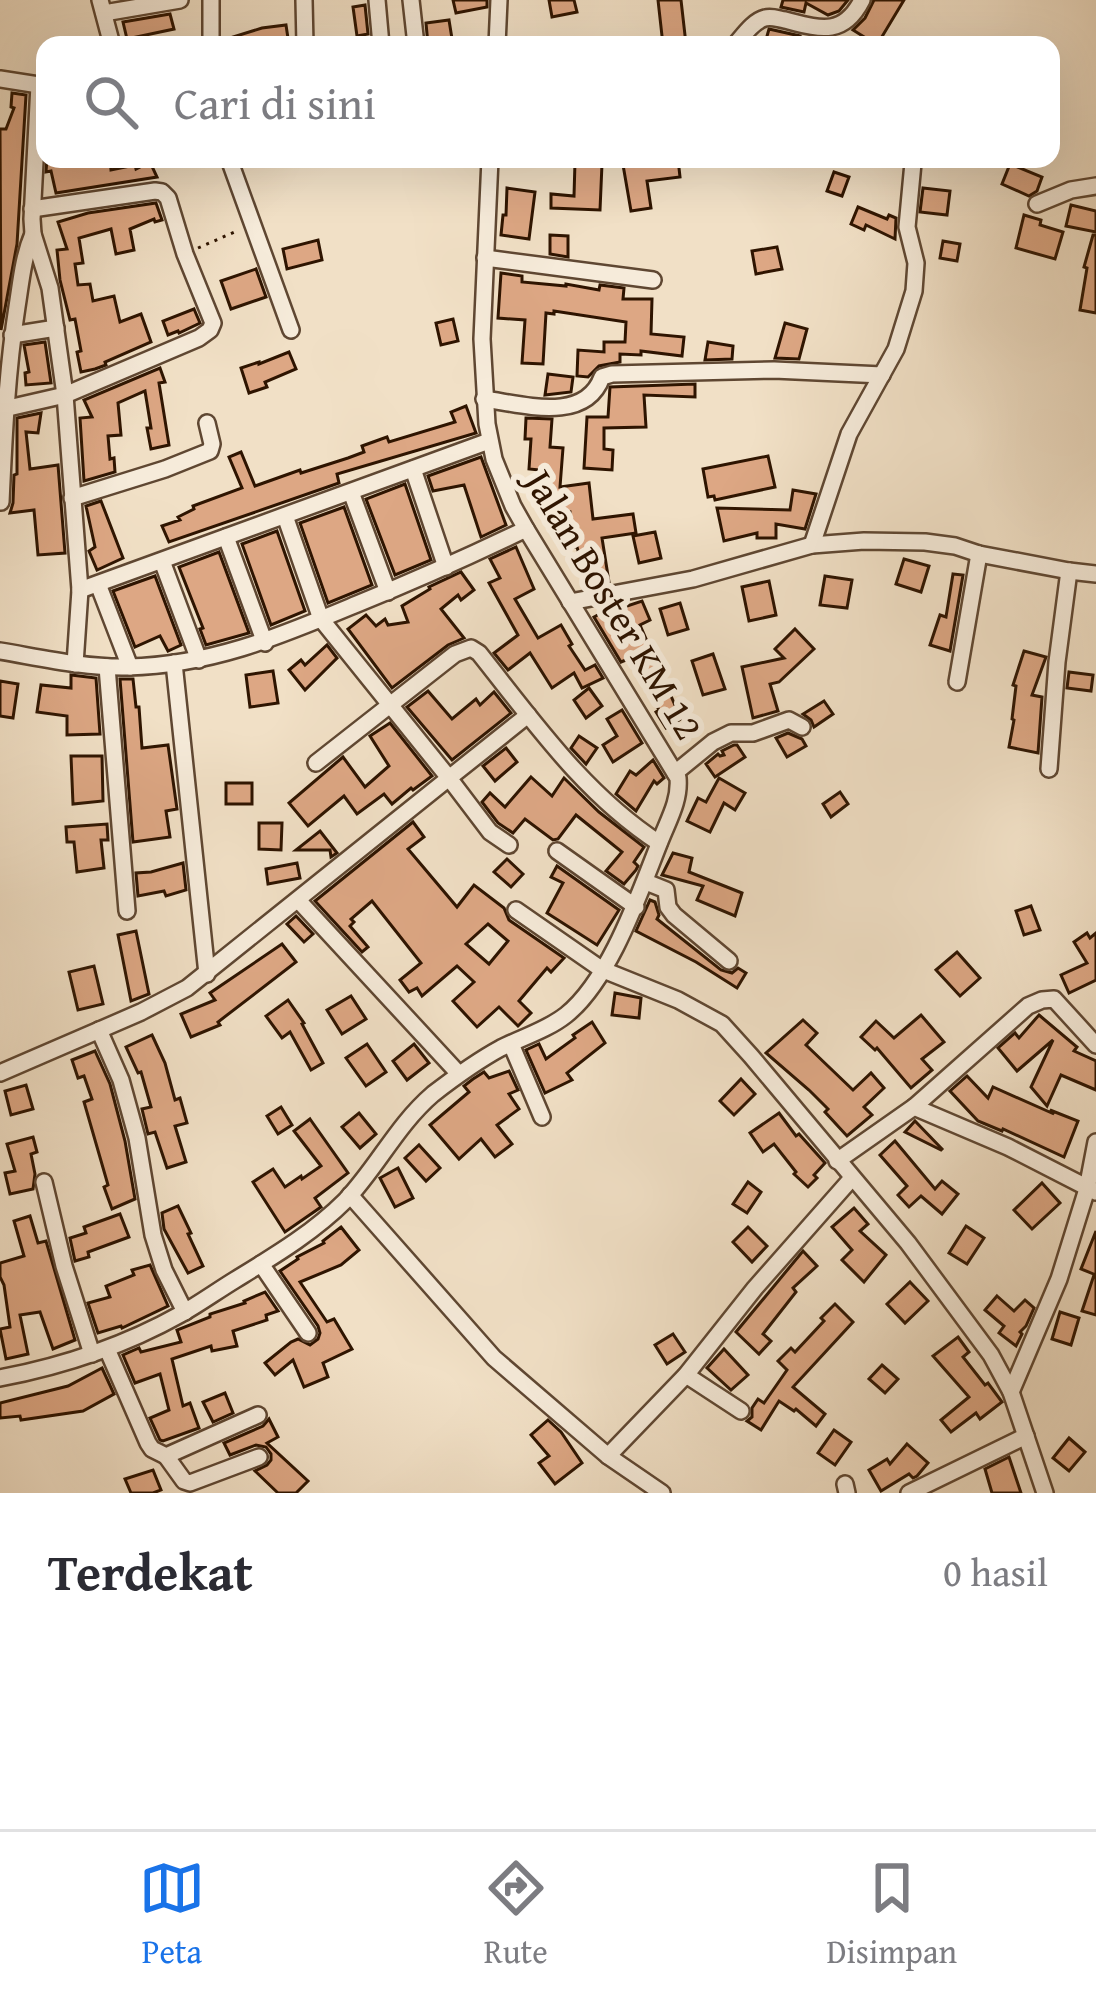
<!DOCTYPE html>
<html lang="id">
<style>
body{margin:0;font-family:"Gentium Book Plus",serif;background:#f7f7f7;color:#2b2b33}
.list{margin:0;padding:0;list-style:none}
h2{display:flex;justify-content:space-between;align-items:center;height:156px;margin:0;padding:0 48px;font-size:51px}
h2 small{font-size:39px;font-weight:400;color:#7c7c81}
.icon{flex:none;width:66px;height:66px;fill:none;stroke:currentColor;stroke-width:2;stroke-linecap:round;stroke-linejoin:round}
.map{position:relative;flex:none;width:1096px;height:1493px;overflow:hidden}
.search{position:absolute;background:#fff;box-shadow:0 12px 48px #0002;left:36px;right:36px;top:36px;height:132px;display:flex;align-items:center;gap:30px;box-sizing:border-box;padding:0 42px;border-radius:24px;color:#7c7c81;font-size:45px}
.sheet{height:336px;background:#fff}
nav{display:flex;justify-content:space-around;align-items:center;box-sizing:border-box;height:168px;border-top:3px solid #e1e1e2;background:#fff;font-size:33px;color:#7c7c81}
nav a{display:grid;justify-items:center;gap:6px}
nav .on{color:#1a73e8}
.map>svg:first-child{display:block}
.building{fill:#dda784;stroke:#2e1400;stroke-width:3;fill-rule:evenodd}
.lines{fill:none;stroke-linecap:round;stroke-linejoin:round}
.minor-casing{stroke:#5f4732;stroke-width:20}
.path{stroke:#2e1400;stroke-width:3;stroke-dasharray:3 6;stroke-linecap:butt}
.minor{stroke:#f6ebda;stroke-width:15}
.labels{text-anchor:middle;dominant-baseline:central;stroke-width:12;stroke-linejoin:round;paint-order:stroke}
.street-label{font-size:39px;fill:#2e1400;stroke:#f6ebda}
</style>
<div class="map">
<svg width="1096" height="1493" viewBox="0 0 1096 1493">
<rect width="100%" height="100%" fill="#f1e0c6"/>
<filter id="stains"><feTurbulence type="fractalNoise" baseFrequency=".00167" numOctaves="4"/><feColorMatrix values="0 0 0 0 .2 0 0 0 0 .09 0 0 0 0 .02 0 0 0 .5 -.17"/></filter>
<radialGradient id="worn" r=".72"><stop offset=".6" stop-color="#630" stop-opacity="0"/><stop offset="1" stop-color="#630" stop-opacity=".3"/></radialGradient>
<g class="building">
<polygon points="453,0 487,0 487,7 456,13"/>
<polygon points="549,0 574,0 577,12 552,17"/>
<polygon points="658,0 681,0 686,44 663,45"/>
<polygon points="783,0 848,0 839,11 828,15 806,3 804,12 781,7"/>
<polygon points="874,0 904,0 877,45 853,30 865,18"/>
<polygon points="365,5 368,34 357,36 353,7"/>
<polygon points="170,14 174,29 127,39 123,22"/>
<polygon points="449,20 453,45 428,45 426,23"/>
<polygon points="286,25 289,45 223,45 223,40 262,28"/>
<polygon points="769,29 800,36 798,45 765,43"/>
<polygon points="12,93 26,95 17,244 1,330 0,129 6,129 14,108 11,107"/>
<polygon points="47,159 110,159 111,170 135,165 136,169 150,162 157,177 56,193 51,171 46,172"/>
<polygon points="622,159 678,159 680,177 647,181 651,208 631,211"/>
<polygon points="575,162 602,164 600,210 551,208 551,194 574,196"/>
<polygon points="1010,164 1042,177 1037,191 1029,196 1002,184"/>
<polygon points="834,172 849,177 842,196 827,191"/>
<polygon points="507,188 535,192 529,239 501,235 503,215 506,215"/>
<polygon points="923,188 950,191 947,215 920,212"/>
<polygon points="156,203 162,220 155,222 154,219 130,229 134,250 116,254 111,229 79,238 83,263 75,264 78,285 90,284 93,301 114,296 120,322 141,314 151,342 105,362 106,365 95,369 81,372 77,352 81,351 75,319 70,320 60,280 57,250 67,249 58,222 88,213"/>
<polygon points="1071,205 1096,211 1096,232 1066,226"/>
<polygon points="858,207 887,219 889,215 896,218 895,239 866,225 864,230 851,224"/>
<polygon points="1024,215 1041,220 1040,225 1063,232 1055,259 1016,248"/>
<polygon points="550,235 568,236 568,257 550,254"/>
<polygon points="1093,235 1096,235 1096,313 1080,310 1087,268 1084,267"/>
<polygon points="318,240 322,260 287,269 283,249"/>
<polygon points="943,241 960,244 957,261 940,258"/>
<polygon points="777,247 782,269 756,274 752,251"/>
<polygon points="256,269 266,297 231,309 221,281"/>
<polygon points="501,273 522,276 522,282 566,286 566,284 599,290 600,285 624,288 623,299 652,299 651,334 684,337 682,356 641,351 641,355 620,354 620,362 599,366 588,377 577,376 578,350 604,352 604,342 625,342 626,322 554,311 554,314 546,313 543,364 522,363 525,320 498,318"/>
<polygon points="194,309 200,323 179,333 178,331 168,335 163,321"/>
<polygon points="453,319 458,341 441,345 436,323"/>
<polygon points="785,323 807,329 799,359 775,358"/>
<polygon points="45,342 51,383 26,385 25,373 29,372 24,345"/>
<polygon points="708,342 733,346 732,359 705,360"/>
<polygon points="289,352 296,369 265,382 267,387 249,393 241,368 259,362 259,364"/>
<polygon points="160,368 165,382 159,383 169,445 151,449 147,428 151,428 145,391 118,403 121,435 108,436 110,459 114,458 115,472 84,481 80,418 92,417 84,400"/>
<polygon points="548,374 573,377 571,392 545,395"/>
<polygon points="695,384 695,397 644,395 646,427 604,428 604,449 613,450 612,470 584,468 587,417 608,417 610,387"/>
<polygon points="466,406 476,433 337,474 339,483 169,542 162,526 180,520 178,517 194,509 193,506 242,488 229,457 241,452 255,486 300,470 301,473 348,458 364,452 362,446 387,437 389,442 455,422 451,412"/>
<polygon points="41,413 38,433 26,432 30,469 58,465 65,553 38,555 34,510 10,513 13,503 14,475 17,474 17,418"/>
<polygon points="526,418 552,419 550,447 563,448 560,487 589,483 593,519 633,514 636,533 602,538 609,582 588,586 577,547 575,547 570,512 555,514 549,471 529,469 531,439 525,439"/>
<polygon points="768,456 775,487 715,500 714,496 708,497 703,469"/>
<polygon points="481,457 506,525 481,537 464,485 433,491 428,476"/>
<polygon points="405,484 431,560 395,575 366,499"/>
<polygon points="793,490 816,494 805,529 776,524 776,538 757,538 757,533 724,541 717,508 790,510"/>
<polygon points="101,501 123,558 97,570 89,551 95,547 86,506"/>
<polygon points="344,507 372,585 328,603 300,523"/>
<polygon points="277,531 305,611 271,625 242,544"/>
<polygon points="655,532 661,558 639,563 633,536"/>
<polygon points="516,547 534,589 515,599 538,638 561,625 572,644 569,646 585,670 595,665 603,678 582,688 574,673 552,688 530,653 508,670 494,653 518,635 489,583 500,578 490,559"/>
<polygon points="219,552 249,633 206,645 200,629 203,628 179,567"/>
<polygon points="904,559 929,566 921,592 896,584"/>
<polygon points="461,572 474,590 461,600 458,595 441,609 464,638 448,645 392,688 348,629 366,615 376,626 385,619 388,625 408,622 402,606 430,589 429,587"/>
<polygon points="953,574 963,575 950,651 930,645 940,615 946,617"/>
<polygon points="155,576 181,645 168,651 160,636 135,647 113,591"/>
<polygon points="825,576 852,580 847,608 820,605"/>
<polygon points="769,581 776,615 749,621 742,587"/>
<polygon points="642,601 650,620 640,625 681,719 666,728 656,712 659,710 633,657 621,662 594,617 611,608 612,611"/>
<polygon points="680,603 688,629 668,635 660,609"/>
<polygon points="795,629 814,649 779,682 770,684 778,711 753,718 742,667 784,658 775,649"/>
<polygon points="327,645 337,658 305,690 289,670 301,660 305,665"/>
<polygon points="1024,651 1046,657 1032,695 1042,697 1038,753 1009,747 1014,720 1012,719 1016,686 1013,685"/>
<polygon points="713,654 725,689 703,695 692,661"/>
<polygon points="273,671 278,703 250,707 246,675"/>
<polygon points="1069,672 1093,675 1091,691 1067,688"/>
<polygon points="71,675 96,678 100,734 67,735 67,716 37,712 41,685 71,688"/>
<polygon points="120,679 133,679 136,707 139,707 142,748 168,745 177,809 166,811 170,837 133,842"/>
<polygon points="0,681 18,684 13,718 0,716"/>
<polygon points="589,688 602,706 586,718 574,700"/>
<polygon points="428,691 452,719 476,699 480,705 494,692 511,713 452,760 407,707"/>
<polygon points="824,701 833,714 814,727 811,720 803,714"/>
<polygon points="622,710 642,743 613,762 603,745 617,736 607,719"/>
<polygon points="390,723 432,776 413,790 411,788 392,804 384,794 357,814 344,796 308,826 289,803 343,757 365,787 389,766 370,736"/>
<polygon points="788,733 802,739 806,746 787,757 776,738"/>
<polygon points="579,736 597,748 586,764 571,748"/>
<polygon points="734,745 737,745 745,757 715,777 706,764 718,754 720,756 724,755 722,751"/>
<polygon points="506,748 517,762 495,781 483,766"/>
<polygon points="71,756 102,756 103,801 73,804"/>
<polygon points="653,760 664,778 657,784 654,781 636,811 616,794 630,771 636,775"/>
<polygon points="531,777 552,796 564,778 599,812 644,847 634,862 638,866 636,870 624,884 606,871 622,852 576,815 558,839 553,840 525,819 513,833 498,823 482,802 490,793 505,807"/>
<polygon points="719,778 745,793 735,810 724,803 710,832 687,821 698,798 706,802"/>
<rect x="226" y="783" width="26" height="21"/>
<polygon points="840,792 848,804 831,817 823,804"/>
<path d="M 413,822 L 424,837 L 408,849 L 457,907 L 474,885 L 504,908 L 509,920 L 564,958 L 551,972 L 547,968 L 519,1001 L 531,1013 L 518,1026 L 499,1007 L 477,1027 L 453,1001 L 474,982 L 457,966 L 422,996 L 417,988 L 409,992 L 400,980 L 421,963 L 372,901 L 351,919 L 354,922 L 350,926 L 368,947 L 362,952 L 315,901 ZM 488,924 L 508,941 L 489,964 L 466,944 Z"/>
<polygon points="259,823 282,823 281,850 259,849"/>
<polygon points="107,824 108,840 101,840 104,868 77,872 74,842 67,842 66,827"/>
<polygon points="320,831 337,853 331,857 330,850 296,850"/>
<polygon points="673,853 692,858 689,872 742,893 735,916 697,900 703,886 662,875"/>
<polygon points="507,859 523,874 511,887 494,872"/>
<polygon points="183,863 186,890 166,896 164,891 138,896 136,873 151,872"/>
<polygon points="297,863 300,878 268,884 266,869"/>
<polygon points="557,866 619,910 597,945 547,913 563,883 551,877"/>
<polygon points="650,900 655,902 659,915 657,919 721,970 732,973 738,968 746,973 737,988 696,962 636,931"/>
<polygon points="1031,906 1040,930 1024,935 1016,911"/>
<polygon points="296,916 313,934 304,942 287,924"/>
<polygon points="136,931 149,994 131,1001 118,935"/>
<polygon points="1087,933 1090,938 1096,933 1096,980 1069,993 1061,975 1087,963 1074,942"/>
<polygon points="282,944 296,962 218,1022 220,1025 191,1037 181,1014 215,1000 210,993"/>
<polygon points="957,952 980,978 960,996 936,970"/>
<polygon points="94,966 103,1004 78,1010 69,972"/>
<polygon points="615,993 641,998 639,1018 612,1015"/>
<polygon points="351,996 366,1019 342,1034 327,1010"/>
<polygon points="288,1000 304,1023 302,1024 323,1063 311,1070 290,1032 282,1038 266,1016"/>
<polygon points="921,1015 944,1042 922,1059 932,1070 911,1088 877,1048 875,1050 861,1037 876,1021 894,1038"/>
<polygon points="1039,1015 1077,1047 1074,1051 1096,1061 1096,1090 1061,1075 1047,1106 1031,1087 1053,1040 1017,1071 998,1048 1015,1033 1019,1038"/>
<polygon points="803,1020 817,1033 806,1045 853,1090 871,1073 884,1088 864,1107 872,1115 847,1136 825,1112 828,1109 809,1090 766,1053"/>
<polygon points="592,1022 605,1043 567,1073 572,1080 545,1093 526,1050 539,1044 546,1059 575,1038 573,1035"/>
<polygon points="152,1035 165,1063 175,1100 180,1098 187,1123 175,1126 186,1162 167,1168 155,1132 148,1134 142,1109 151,1107 141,1072 138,1073 126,1047"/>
<polygon points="367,1044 386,1072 366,1086 346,1058"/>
<polygon points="414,1044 429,1063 407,1080 393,1061"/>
<polygon points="95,1051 110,1084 125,1141 135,1199 112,1209 104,1187 108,1185 84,1102 92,1099 84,1076 78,1078 72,1060"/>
<polygon points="509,1071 518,1090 509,1094 519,1109 497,1125 512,1144 495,1157 481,1139 459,1159 430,1125 469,1092 464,1086 473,1079 484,1072 489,1078"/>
<polygon points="967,1076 988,1098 993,1087 1054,1114 1050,1110 1078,1121 1064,1157 1003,1129 1002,1131 978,1121 950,1091"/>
<polygon points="741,1079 755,1094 734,1115 720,1101"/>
<polygon points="26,1085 33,1109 11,1115 5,1091"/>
<polygon points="281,1107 292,1125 278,1134 267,1116"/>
<polygon points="359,1113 376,1134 360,1148 342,1127"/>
<polygon points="779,1113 796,1136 799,1134 825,1163 814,1175 817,1178 808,1187 794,1174 796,1172 774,1144 763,1152 750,1133"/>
<polygon points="310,1119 348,1173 315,1198 321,1207 285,1232 253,1182 273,1169 285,1187 301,1176 302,1179 321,1166 294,1131"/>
<polygon points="915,1121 942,1149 941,1150 905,1132"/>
<polygon points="33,1137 37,1152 31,1154 35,1174 33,1189 10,1194 5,1173 15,1171 7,1144"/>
<polygon points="895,1141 935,1189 942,1181 958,1194 942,1214 921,1196 909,1207 898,1195 907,1186 880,1155"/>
<polygon points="419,1145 440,1168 426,1181 405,1158"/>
<polygon points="398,1168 413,1198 395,1207 380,1178"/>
<polygon points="748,1182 761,1192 747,1213 733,1204"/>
<polygon points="1042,1183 1060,1203 1032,1229 1014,1210"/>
<polygon points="178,1206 191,1233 188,1234 203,1266 188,1273 164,1229 162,1213"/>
<polygon points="854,1208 868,1224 860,1231 886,1255 864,1282 842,1260 852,1250 832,1227"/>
<polygon points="120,1214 129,1237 88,1252 89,1257 75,1261 70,1238 86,1233 84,1227"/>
<polygon points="30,1216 38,1243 46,1241 75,1340 53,1349 40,1312 20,1315 28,1354 6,1359 0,1329 10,1327 4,1285 0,1277 0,1263 24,1256 14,1221"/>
<polygon points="966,1226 984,1238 967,1264 949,1253"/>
<polygon points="341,1227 359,1250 341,1265 300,1282 327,1322 334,1319 352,1349 323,1363 328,1377 304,1387 293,1360 275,1375 265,1363 291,1342 298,1339 310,1345 318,1339 320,1333 318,1326 280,1271 298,1259 297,1257 324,1243 323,1241"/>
<polygon points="748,1227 767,1246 752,1262 733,1242"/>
<polygon points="1096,1231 1096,1275 1081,1269"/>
<polygon points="803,1251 817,1266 793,1288 796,1292 763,1334 771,1341 759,1354 736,1332"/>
<polygon points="150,1265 168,1306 122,1328 121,1326 98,1333 88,1303 110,1297 106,1286 134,1275 132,1270"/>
<polygon points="1094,1275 1096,1275 1096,1315 1082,1311"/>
<polygon points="910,1282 928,1301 905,1323 887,1304"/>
<polygon points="265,1292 278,1311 266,1315 267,1320 233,1331 237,1346 212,1351 211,1346 172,1359 183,1406 190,1403 199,1428 163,1441 160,1440 150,1418 169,1410 160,1374 135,1383 123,1355 139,1348 141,1352 181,1342 177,1330 210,1317 210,1314 245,1303 244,1301"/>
<polygon points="997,1296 1014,1311 1025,1300 1034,1308 1026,1326 1020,1332 1022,1334 1016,1346 999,1333 1004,1326 985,1310"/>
<polygon points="835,1304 853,1322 793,1387 825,1414 816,1426 796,1409 794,1411 779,1401 761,1430 747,1421 752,1417 752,1408 758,1399 764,1403 787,1370 778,1361 791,1348 795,1352 824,1321 821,1318"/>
<polygon points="1060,1312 1079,1318 1071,1345 1052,1339"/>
<polygon points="673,1334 685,1352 667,1364 655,1345"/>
<polygon points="958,1337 969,1352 963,1357 985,1385 988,1383 1002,1402 980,1419 976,1413 951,1432 941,1420 969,1397 933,1356"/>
<polygon points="724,1349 748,1375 731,1390 707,1368"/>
<polygon points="882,1365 898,1379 885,1393 869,1379"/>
<polygon points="102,1368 114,1394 83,1411 21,1420 20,1416 0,1418 0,1403 68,1386"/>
<polygon points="225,1393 233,1413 213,1422 203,1402"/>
<polygon points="269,1419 278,1437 267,1443 308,1481 296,1493 278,1493 255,1471 267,1465 271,1460 271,1454 266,1447 256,1445 230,1455 224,1443 263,1426"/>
<polygon points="548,1420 561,1432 582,1463 555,1484 539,1463 549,1456 531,1435"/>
<polygon points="834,1430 851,1442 835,1465 818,1453"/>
<polygon points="1069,1438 1085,1452 1069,1471 1053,1458"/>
<polygon points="907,1444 928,1463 917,1476 913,1478 909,1474 881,1491 869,1470 887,1459 890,1464"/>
<polygon points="1009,1457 1021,1493 992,1493 985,1469"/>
<polygon points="153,1470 161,1490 153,1493 131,1493 125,1479"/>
</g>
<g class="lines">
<g class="minor-casing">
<g id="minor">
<polyline points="100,0 112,45"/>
<polyline points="304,0 305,45"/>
<polyline points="377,0 381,45"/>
<polyline points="411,0 416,45"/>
<polyline points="104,13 180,0"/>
<polyline points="211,45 211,0"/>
<polyline points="497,45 499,0"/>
<path d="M 735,45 C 743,36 753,21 765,18 C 772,16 778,19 785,20 C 820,29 843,37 862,0"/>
<polyline points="0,79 45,86"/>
<polyline points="39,85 32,219 33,234 50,288 65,395 80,590 75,664"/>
<polyline points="229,159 291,330"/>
<polyline points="1037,204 1071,190 1096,186"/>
<polyline points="485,258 653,280"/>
<polyline points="12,335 56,328"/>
<path d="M 484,399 C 522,404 585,424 602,377 L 612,374 L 774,370 L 882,375"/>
<polyline points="4,409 65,395 199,338 210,330 213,323 185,254 168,198 162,192 155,191 32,209"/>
<polyline points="413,469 446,567"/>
<polyline points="351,492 388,592"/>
<polyline points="72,498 165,469 210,451 212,444 207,423"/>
<path d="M 1,502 C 4,436 7,371 17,307 C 21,282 23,257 33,234"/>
<polyline points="226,537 265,643"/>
<polyline points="812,545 849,434 896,349 914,291 916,263 907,227 913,163 908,159"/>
<polyline points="162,561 199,660"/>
<polyline points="98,584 130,667"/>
<polyline points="80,590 489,441"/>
<polyline points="570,602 693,579 812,545 864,541 925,542 955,546 979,554 1069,571 1096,574"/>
<path d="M 0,651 C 42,658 85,668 128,667 C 213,665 280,636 357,604 C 414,581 470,556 526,529"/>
<polyline points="174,663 207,974"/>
<polyline points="107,667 127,911"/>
<polyline points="957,682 979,554"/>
<path d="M 316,763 L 455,654 L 471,648 L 479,653 C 534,722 584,794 659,843"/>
<polyline points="1049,769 1057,662 1069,571"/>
<polyline points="675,773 713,742 731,733 753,733 789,720 802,727"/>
<polyline points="509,845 490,832 449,778 528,715"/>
<polyline points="557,851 636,907"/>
<polyline points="646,882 666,890 668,907 674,915 729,961"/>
<polyline points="298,900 459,1074"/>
<polyline points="516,910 601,969 678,1000 722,1024 751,1056 908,1243 991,1355 1011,1392 1045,1493"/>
<polyline points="99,1030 121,1080 137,1138 153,1235 164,1270 185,1312"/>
<polyline points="511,1044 542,1117"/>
<polyline points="0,1073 141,1012 187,988 449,778 321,619 285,516"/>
<polyline points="914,1107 1028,1006 1042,1000 1054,999 1096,1045"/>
<polyline points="837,1161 914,1107 1008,1147 1096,1192"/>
<polyline points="44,1182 64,1266 92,1354"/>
<polyline points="350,1195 494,1358 608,1456 662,1493"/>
<polyline points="261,1264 308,1333"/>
<polyline points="107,1349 148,1443 152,1449 166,1456 258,1415"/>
<polyline points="686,1375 741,1411"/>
<path d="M 0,1378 C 63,1366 124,1346 181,1314 C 199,1304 217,1291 235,1280 C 274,1256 313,1233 346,1200 C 378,1166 397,1125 433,1094 C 455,1077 477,1061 501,1048 C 523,1037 547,1030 566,1015 C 611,979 640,891 661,839 C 669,819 680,800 678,778 L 526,529 L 513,506 L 494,459 L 487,424 L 482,339 L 490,159"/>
<polyline points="1011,1392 1059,1279 1087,1189 1096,1142"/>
<polyline points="166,1456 184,1481 190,1483 259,1457"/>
<polyline points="608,1456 686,1375 755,1288 852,1178"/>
<polyline points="845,1484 847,1493"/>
<polyline points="909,1493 1026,1436"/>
</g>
</g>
<polyline class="path" points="198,248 239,230"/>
<use href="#minor" class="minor"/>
</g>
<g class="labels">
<g class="street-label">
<text transform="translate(615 604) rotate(59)">Jalan Boster KM 12</text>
</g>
</g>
<rect width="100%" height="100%" filter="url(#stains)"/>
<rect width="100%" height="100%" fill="url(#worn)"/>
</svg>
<div class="search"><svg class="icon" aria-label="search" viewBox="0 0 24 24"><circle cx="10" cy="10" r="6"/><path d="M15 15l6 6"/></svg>Cari di sini</div>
</div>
<section class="sheet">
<h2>Terdekat<small>0 hasil</small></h2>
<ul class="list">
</ul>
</section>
<nav>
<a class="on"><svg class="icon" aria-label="map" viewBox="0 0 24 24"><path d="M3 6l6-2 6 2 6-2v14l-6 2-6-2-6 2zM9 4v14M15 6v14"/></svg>Peta</a>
<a><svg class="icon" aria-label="directions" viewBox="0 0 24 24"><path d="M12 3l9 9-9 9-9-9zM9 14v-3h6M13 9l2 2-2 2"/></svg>Rute</a>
<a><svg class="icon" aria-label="saved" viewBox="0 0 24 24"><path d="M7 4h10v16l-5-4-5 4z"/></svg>Disimpan</a>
</nav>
